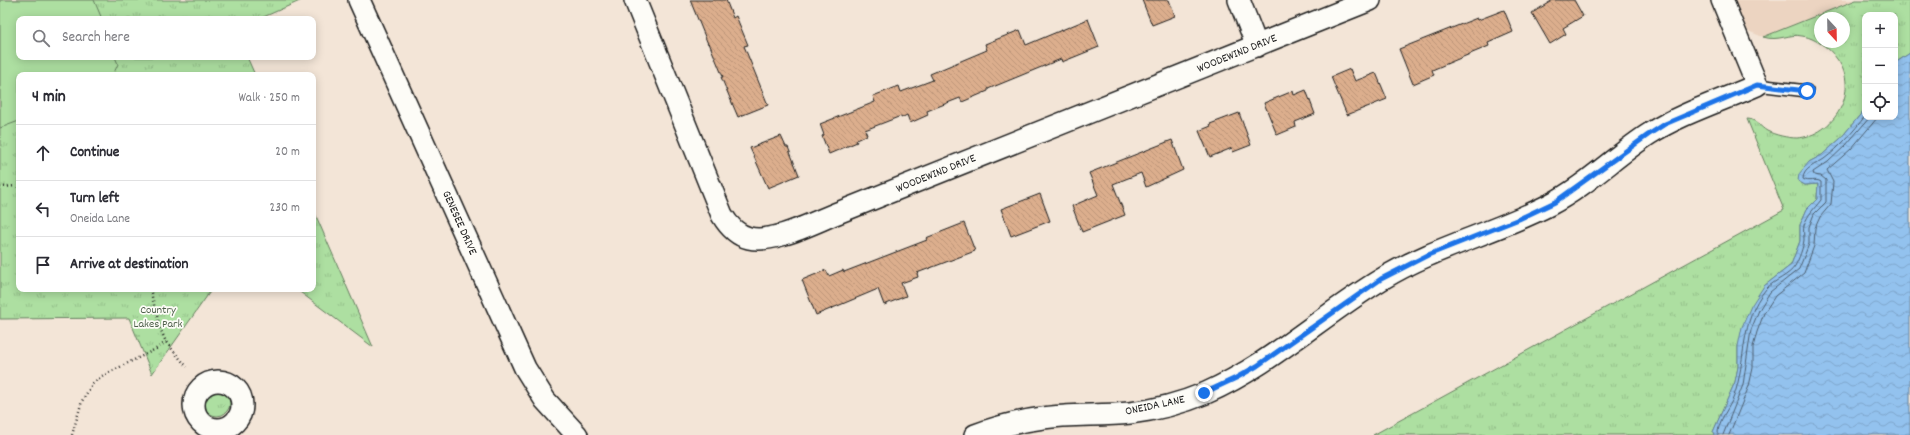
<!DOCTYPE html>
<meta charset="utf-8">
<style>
body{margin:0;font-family:Dekko,sans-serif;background:#f2f2f3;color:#2b2b33}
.controls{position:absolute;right:12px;top:12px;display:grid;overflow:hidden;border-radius:8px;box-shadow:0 2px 10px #0003}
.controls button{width:36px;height:36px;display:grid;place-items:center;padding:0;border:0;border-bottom:1px solid #e1e1e2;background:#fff;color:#2b2b33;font:20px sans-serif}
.compass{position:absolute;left:1814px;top:12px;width:36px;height:36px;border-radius:50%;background:#fff;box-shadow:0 2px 10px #0003;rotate:158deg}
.stop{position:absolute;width:12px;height:12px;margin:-9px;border:3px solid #1a73e8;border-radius:50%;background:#fff}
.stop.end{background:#1a73e8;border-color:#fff;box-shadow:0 1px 4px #0008}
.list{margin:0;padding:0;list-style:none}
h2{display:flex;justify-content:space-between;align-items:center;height:52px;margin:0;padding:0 16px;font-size:17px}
h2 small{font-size:13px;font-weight:400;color:#7c7c81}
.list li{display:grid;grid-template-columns:26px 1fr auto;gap:12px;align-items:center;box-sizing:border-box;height:56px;padding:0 16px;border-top:1px solid #e1e1e2}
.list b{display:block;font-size:15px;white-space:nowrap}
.list p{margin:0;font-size:13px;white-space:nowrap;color:#7c7c81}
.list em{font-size:13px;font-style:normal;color:#7c7c81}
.icon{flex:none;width:22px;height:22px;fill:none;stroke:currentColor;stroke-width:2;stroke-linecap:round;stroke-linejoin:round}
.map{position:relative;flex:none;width:1910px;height:435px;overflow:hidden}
.search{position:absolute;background:#fff;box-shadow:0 2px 10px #0003;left:16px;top:16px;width:300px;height:44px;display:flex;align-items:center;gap:10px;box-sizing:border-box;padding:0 14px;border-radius:8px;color:#7c7c81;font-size:15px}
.panel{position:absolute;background:#fff;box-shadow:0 2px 10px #0003;left:16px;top:72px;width:300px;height:220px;border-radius:8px}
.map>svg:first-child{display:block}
.built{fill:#ecd4c1}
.grass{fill:url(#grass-tufts);stroke:#647e5e;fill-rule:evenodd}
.pitch{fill:#addfa1;stroke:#647e5e}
.water{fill:url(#water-waves);stroke:#63809a}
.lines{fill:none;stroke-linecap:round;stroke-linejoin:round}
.shore{stroke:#4c5e70;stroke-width:1}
.building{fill:url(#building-back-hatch);stroke:#1c1c1c}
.lane-casing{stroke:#1c1c1c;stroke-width:14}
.street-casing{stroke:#1c1c1c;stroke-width:24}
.path{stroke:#1c1c1c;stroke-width:2.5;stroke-dasharray:1 3;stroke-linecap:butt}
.lane{stroke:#fdfcf7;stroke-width:11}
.street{stroke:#fdfcf7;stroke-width:21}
.route{stroke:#1a73e8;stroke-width:5}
.labels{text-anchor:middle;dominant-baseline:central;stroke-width:3.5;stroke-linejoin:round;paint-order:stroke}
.street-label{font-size:12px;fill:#1c1c1c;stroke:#fdfcf7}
.park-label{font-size:12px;fill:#4f604b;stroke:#fdfcf7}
</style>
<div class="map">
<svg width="1910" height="435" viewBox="0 0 1910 435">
<defs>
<pattern id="grass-tufts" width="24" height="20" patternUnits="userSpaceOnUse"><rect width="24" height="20" fill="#addfa1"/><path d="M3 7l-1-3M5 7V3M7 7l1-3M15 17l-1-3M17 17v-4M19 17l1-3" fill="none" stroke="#94bf8a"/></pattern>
<pattern id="water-waves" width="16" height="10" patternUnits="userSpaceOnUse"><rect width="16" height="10" fill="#93c2ee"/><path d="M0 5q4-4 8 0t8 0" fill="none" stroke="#7ea6cc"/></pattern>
<pattern id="building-back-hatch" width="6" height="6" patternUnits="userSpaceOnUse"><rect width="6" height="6" fill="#dcae8d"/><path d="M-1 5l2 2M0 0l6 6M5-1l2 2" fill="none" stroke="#bc9579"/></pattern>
</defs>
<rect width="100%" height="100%" fill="#f3e5d7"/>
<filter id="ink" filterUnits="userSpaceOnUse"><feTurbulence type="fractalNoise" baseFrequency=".025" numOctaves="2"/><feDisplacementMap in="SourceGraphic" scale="8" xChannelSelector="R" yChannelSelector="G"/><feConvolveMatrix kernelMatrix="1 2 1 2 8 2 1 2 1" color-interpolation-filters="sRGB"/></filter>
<g filter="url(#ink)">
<polygon class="built" points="1734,0 1856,0 1763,37 1748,31"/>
<g class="grass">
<polygon points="0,0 302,0 259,19 19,19 19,57 247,57 255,75 19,75 19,289 212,289 152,374 129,318 0,319"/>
<path d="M 1856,0 L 1910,0 L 1910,53 L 1895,63 L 1895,15 L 1865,15 L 1865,109 L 1840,139 L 1822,155 L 1809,162 L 1798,181 L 1805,185 L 1818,184 L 1817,199 L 1807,209 L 1800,225 L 1800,241 L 1791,265 L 1764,286 L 1738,346 L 1738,367 L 1735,382 L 1713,432 L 1714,435 L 1373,435 L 1784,210 L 1747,119 C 1756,119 1760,127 1767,131 C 1775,135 1788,138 1797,138 C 1834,136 1861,90 1837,59 C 1834,55 1831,51 1827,48 C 1820,43 1811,37 1802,36 C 1789,33 1779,42 1763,37 ZM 1820,18 L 1844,18 L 1844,42 L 1820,42 Z"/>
<polygon points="313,209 373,347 296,289 313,289"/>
<circle cx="217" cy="403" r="13"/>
</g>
<polygon class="pitch" points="0,0 94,0 102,19 19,19 19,57 115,57 118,64 113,75 19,75 19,121 0,128"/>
<polygon class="water" points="1910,53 1910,435 1714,435 1713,432 1735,382 1738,367 1738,346 1742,327 1751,306 1764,286 1791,265 1800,241 1800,225 1807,209 1817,199 1818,184 1805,185 1798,181 1799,174 1809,162 1822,155 1840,139 1865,109 1865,117 1895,117 1895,63"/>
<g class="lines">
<g class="shore">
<path d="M 1718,435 C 1717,421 1730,408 1734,396 C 1747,359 1739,322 1766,289 C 1774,280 1789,276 1795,266 C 1799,259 1803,248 1804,240 C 1804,235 1803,230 1804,225 C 1808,214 1814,209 1821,200 L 1821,182 C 1816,178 1809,183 1803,179 C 1803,168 1817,164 1824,159 C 1839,148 1854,131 1865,116"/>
<polyline points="1723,435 1743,385 1751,330 1759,310 1770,292 1799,269 1809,244 1809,227 1814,214 1826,202 1826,180 1821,176 1814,175 1813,172 1828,162 1846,145 1870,117"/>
<polyline points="1729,435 1749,386 1753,368 1753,347 1757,332 1764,313 1775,296 1804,273 1814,246 1815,228 1820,217 1831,204 1833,182 1827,170 1851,149 1878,117"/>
</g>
</g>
<g class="building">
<polygon points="690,0 726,0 733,18 736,16 748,45 744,46 768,105 738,117 721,77 723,77 709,43 708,44"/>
<polygon points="1142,0 1169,0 1175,16 1152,25"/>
<polygon points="1553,0 1574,0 1583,16 1563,28 1566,34 1550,44 1532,13"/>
<polygon points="1504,10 1513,32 1488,43 1489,46 1432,70 1434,75 1413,84 1399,49 1477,18 1478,20"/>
<polygon points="1088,19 1099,47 1062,62 1061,59 988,89 988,91 962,102 960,98 927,111 928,115 910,123 907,115 901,118 901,116 865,130 867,135 856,140 857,142 829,154 822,136 824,135 820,124 875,102 873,96 899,86 901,92 933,80 930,74 987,50 985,44 1020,30 1026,45"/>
<polygon points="1350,69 1355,81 1376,73 1387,99 1347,115 1331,77"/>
<polygon points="1306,90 1315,114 1295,122 1296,127 1277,135 1264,103 1293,91 1294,95"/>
<polygon points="1239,113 1251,145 1233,152 1232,148 1210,157 1199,131 1211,126 1210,124"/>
<polygon points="781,136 786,147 788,147 799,175 768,188 750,148"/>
<polygon points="1172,140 1183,170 1146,187 1141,173 1113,184 1125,215 1082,232 1072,206 1098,195 1089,173"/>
<polygon points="1040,194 1050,221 1011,236 1001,209"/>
<polygon points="964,223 975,251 917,273 918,277 901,283 906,296 884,305 878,289 816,315 802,280 826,270 829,276 843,270 844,272 927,240 926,238"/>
</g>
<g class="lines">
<g class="lane-casing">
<polyline id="lane" points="1757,85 1807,91"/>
</g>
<g class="street-casing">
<g id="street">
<polyline points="359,0 525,368 545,400 577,435"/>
<path d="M 635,0 L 722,215 C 728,225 736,235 749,238 C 774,244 816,221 840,212 L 1370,0"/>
<polyline points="1239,0 1257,46"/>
<circle cx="218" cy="405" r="24"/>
<path d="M 975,435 C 997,427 1019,421 1043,418 C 1071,414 1101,416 1130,413 C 1156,410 1182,403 1206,393 C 1270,365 1322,315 1382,279 C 1434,247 1495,233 1549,205 C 1586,186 1615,156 1649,134 C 1682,113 1721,101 1757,85 L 1722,0"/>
</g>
</g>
<g class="path">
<polyline points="0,187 19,186"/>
<polyline points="150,289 160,328 166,342 187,367"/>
<polyline points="72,435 82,401 93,383 102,376 156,349 166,342"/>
</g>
<use href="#lane" class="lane"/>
<use href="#street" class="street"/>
</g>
</g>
<g class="lines" filter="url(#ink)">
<polyline class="route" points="1204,393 1236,378 1257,366 1381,279 1428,255 1519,219 1555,202 1648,135 1665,124 1757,85 1807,91"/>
</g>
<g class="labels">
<g class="street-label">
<text transform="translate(1237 54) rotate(-22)">WOODEWIND DRIVE</text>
<text transform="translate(936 174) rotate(-22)">WOODEWIND DRIVE</text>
<text transform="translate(459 223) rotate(66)">GENESEE DRIVE</text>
<text transform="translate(1155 406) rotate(-12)">ONEIDA LANE</text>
</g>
<g class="park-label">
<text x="158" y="310">Country<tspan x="158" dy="14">Lakes Park</tspan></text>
</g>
</g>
</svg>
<div class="controls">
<button>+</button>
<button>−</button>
<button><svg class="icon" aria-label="locate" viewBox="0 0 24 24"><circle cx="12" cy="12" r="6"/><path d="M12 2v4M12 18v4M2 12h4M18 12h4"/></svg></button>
</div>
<svg class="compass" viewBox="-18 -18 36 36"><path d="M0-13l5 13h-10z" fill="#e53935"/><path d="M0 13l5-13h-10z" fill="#7c7c81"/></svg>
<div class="stop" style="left:1807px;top:91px"></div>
<div class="stop end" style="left:1204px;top:393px"></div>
<div class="search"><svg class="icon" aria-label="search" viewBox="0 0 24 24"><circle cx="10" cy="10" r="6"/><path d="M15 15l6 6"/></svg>Search here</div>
<section class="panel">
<h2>4 min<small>Walk · 250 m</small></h2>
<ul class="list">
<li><svg class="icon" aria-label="ahead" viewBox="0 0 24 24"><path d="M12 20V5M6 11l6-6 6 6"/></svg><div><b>Continue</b></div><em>20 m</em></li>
<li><svg class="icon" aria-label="left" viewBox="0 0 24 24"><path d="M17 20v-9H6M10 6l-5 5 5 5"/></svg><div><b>Turn left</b><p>Oneida Lane</p></div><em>230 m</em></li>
<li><svg class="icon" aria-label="arrive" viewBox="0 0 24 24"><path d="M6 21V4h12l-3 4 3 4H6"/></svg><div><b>Arrive at destination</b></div></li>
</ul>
</section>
</div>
